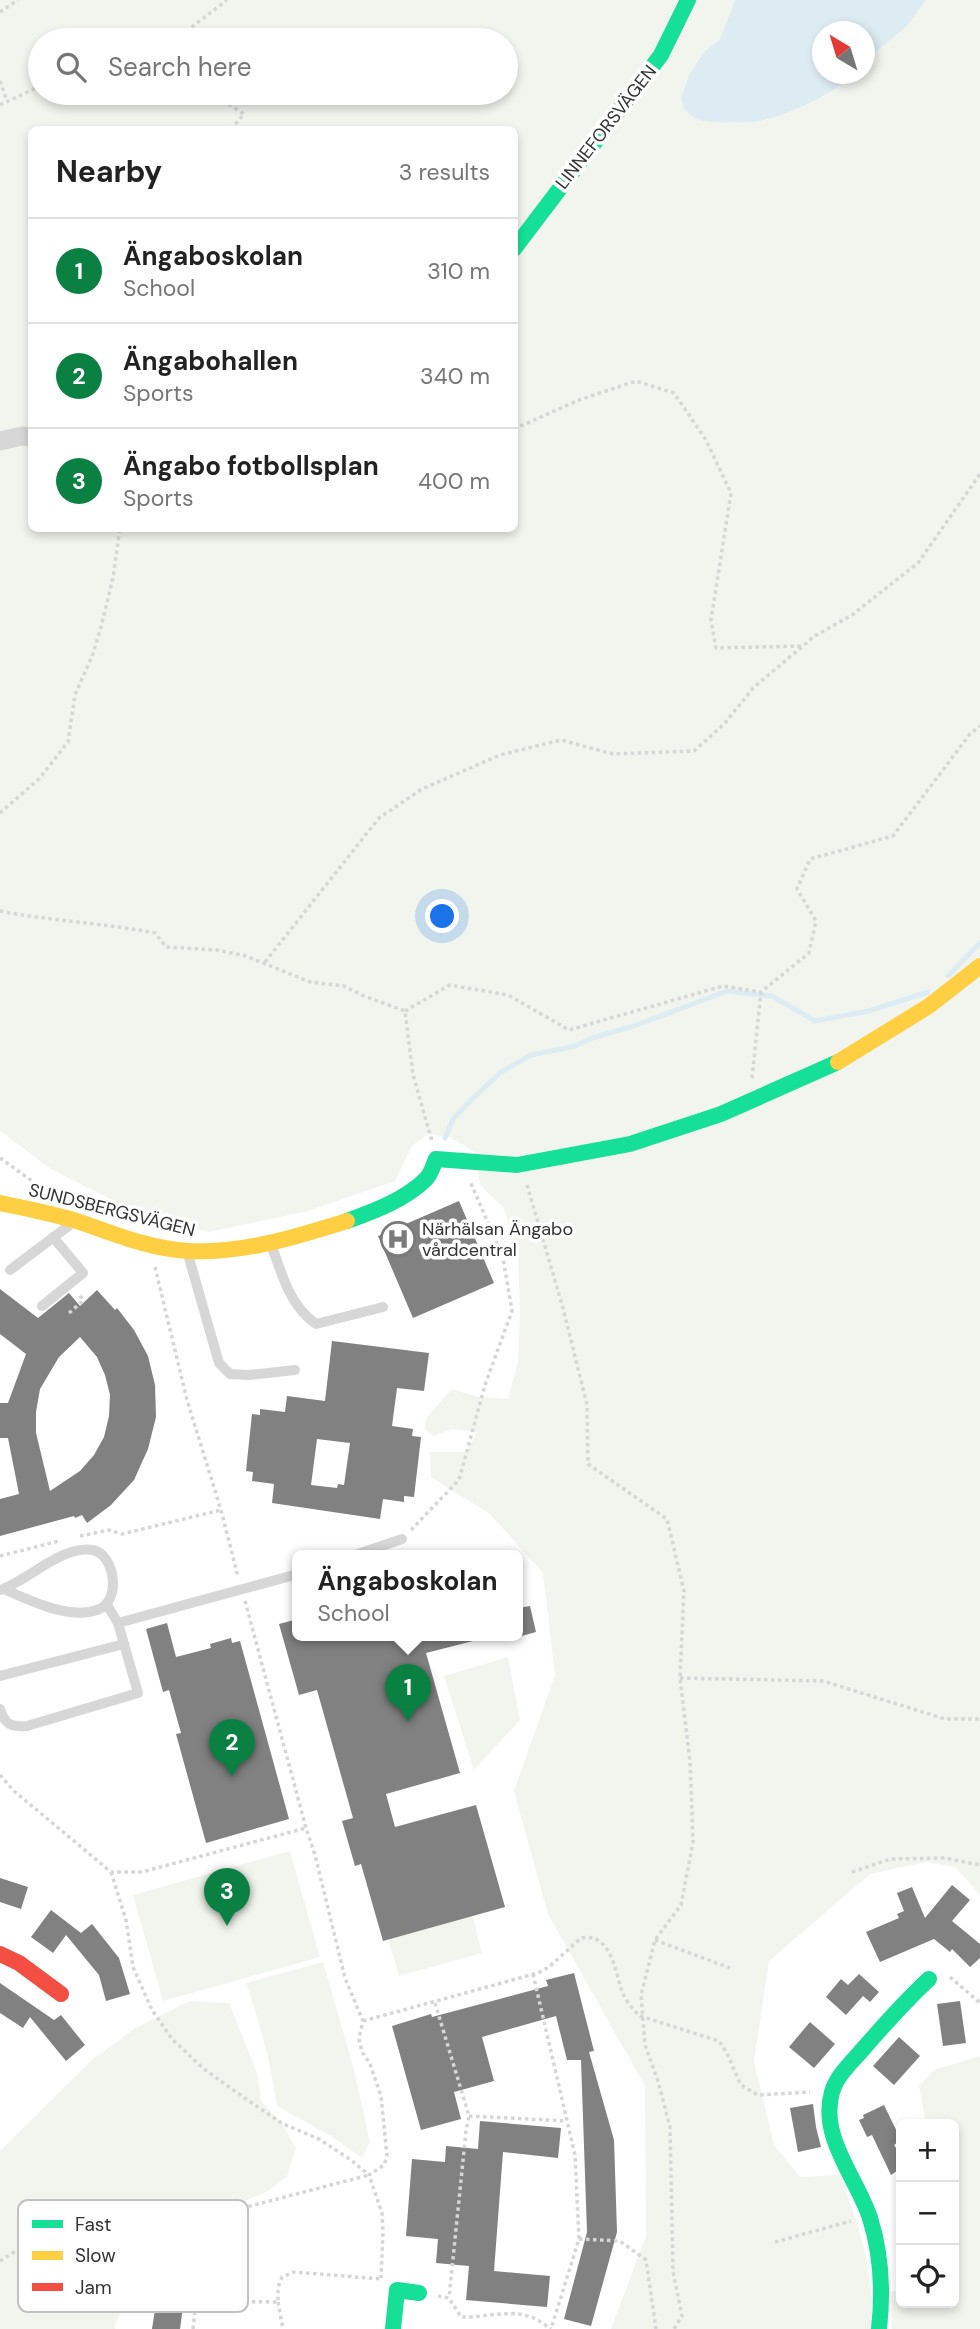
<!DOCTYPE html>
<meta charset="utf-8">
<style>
body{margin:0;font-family:"DM Sans",sans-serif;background:#f2f2f2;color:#222}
.controls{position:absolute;right:21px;bottom:21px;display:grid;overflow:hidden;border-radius:10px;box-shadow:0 4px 10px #0003}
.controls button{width:63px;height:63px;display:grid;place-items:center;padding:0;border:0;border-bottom:2px solid #e0e0e0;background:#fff;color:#222;font:35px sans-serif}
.compass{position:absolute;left:812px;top:21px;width:63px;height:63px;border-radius:50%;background:#fff;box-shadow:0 4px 10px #0003;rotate:322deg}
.you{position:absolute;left:443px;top:917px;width:24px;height:24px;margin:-18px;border:5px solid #fff;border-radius:50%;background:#1a73e8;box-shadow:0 0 0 10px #1a73e833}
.badge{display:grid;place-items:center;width:46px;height:46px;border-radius:50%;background:#0b8043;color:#fff;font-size:23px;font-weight:700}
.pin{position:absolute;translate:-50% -58px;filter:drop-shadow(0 2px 4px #0008)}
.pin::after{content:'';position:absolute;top:37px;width:24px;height:21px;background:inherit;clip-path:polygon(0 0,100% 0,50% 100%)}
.popup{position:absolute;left:292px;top:1550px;width:231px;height:91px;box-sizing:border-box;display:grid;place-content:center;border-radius:10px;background:#fff;filter:drop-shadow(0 2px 5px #0005);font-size:23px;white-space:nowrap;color:#767676}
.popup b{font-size:26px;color:#222}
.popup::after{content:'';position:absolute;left:50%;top:100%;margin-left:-14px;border:14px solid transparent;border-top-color:#fff}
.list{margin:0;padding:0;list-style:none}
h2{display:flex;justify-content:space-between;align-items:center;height:91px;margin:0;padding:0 28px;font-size:30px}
h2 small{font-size:23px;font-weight:400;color:#767676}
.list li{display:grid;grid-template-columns:46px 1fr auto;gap:21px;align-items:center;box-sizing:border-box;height:105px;padding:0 28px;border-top:2px solid #e0e0e0}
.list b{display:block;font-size:26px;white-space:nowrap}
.list p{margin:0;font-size:23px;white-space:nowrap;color:#767676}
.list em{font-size:23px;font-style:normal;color:#767676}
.icon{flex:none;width:38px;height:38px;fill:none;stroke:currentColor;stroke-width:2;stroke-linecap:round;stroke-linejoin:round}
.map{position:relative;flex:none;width:980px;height:2329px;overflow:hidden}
.search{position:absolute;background:#fff;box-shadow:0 4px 10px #0003;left:28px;top:28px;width:490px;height:77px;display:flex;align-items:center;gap:18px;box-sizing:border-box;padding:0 24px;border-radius:38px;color:#767676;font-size:26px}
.panel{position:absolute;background:#fff;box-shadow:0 4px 10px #0003;left:28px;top:126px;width:490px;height:406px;border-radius:10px}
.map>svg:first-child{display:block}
.green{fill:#f1f5ed;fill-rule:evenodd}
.water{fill:#ddebf3}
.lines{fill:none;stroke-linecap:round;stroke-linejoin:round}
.stream{stroke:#ddebf3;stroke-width:5}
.building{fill:#818181;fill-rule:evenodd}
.path{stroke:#d6d6d6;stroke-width:3.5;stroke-dasharray:3.5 3.5;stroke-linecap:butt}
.lane{stroke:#d7d7d7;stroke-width:10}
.street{stroke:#d7d7d7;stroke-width:19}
.fast{stroke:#16e098;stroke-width:16}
.slow{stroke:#ffcf43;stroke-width:16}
.jam{stroke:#f24e42;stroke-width:16}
.labels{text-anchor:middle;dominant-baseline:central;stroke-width:7;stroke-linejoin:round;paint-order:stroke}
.street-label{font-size:18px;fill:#333;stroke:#fff}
.poi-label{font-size:18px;fill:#333;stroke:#fff;text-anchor:start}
.key{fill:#fff;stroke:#c2c2c2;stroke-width:2}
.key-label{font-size:19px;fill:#333}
</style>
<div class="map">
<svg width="980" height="2329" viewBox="0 0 980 2329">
<rect width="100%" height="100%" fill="#fff"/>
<g class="green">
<path d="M 0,0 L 735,0 L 720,39 L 705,51 L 689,75 L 681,98 C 691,105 706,120 718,122 C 760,127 824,105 853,74 L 864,74 L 865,61 L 907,26 L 926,0 L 980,0 L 980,1895 L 955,1867 L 926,1862 L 870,1874 L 769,1961 L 754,2061 L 774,2145 L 800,2177 L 840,2175 C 854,2212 868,2251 871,2291 C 873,2303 870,2317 870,2329 L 611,2329 L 646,2236 L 645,2086 L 548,1914 L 514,1791 L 555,1675 L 543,1573 L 490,1514 L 431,1477 L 430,1452 L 467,1452 L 477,1432 L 452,1429 L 434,1436 L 425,1429 L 426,1418 L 452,1389 L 478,1397 L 508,1399 L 518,1362 L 520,1311 L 518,1256 L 504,1208 L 481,1186 L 473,1151 L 450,1137 L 428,1134 L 412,1146 L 395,1181 L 308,1211 L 209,1232 L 144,1216 L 51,1169 L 0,1131 ZM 40,40 L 506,40 L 506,93 L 40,93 ZM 32,130 L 514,130 L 514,528 L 32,528 Z"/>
<polygon points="508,1657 520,1720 474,1770 444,1676"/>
<polygon points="290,1851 320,1957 163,2001 133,1895"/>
<polygon points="472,1914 482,1953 399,1976 388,1938"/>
<path d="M 323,1962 L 354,2070 L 370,2142 L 362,2158 L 334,2138 L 277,2106 C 271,2065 260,2023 246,1983 Z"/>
<polygon points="190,2001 229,2003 257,2073 261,2101 282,2124 296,2148 287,2176 268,2191 218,2213 179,2220 149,2232 138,2277 115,2324 115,2329 0,2329 0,2151 93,2059 134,2029"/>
<polygon points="980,2056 980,2329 892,2329 890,2292 901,2290 901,2303 954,2303 954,2124 926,2124 919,2086 934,2070"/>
</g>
<path class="water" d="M 735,0 L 926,0 L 907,26 L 865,61 L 864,32 L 822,32 L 822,74 L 853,74 C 834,94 795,112 767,119 C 752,124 712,124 697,119 C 692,117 688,112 684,109 L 681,98 L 689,75 L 705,51 L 720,39 Z"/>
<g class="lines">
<g class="stream">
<polyline points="948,976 980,943"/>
<polyline points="445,1138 453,1119 471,1100 501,1072 531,1055 575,1046 592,1038 634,1026 727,991 772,996 815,1021 869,1011 928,992"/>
</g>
</g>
<g class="building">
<polygon points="459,1201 494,1283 413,1318 378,1236"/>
<path d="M 0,1289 L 38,1318 L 69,1293 L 80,1306 L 97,1290 L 115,1310 L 117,1308 L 134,1330 L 148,1356 L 155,1385 L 156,1417 L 148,1449 L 134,1480 L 111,1505 L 87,1523 L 82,1515 L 75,1518 L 74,1516 L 0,1536 L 0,1499 L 19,1494 L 8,1438 L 0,1438 L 0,1403 L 8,1403 L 26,1354 L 0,1334 ZM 80,1337 L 97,1357 L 105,1375 L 110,1395 L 109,1416 L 104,1437 L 94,1455 L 80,1471 L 50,1491 L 36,1433 L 36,1412 L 40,1389 L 59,1357 Z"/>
<path d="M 332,1341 L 429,1353 L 424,1391 L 397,1388 L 392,1426 L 413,1429 L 412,1436 L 421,1437 L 414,1497 L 404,1496 L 404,1502 L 383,1499 L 380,1519 L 272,1503 L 274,1484 L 252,1481 L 253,1472 L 246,1471 L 252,1414 L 260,1415 L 260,1409 L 285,1412 L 287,1396 L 325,1401 ZM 317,1439 L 350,1443 L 344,1485 L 338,1484 L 337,1488 L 311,1485 Z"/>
<polygon points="530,1606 536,1632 518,1637 518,1608"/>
<polygon points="298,1619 298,1636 472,1636 473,1641 426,1653 460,1773 386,1794 395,1827 476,1805 505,1907 383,1941 361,1864 355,1866 342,1821 353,1818 317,1690 299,1695 279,1624"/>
<polygon points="167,1623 176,1657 211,1648 210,1644 231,1638 232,1643 240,1641 289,1819 206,1843 176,1734 181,1733 169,1690 163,1692 146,1629"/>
<polygon points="0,1878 28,1887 21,1909 0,1902"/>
<polygon points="952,1885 970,1900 952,1921 980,1944 980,1958 970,1967 952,1949 950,1952 934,1939 880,1962 866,1932 899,1918 897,1914 904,1911 897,1893 912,1887 925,1918"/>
<polygon points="51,1910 81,1933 92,1924 119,1958 130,1994 106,2001 99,1975 66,1935 53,1953 31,1937"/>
<polygon points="574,1973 594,2051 589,2052 614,2140 617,2232 591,2326 564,2319 587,2232 581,2060 567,2060 556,2016 482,2037 494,2081 454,2092 461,2119 421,2130 392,2026 431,2014 432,2017 548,1986 546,1980"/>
<polygon points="859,1974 879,1992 870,2002 863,1996 846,2015 826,1997 841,1979 848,1985"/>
<polygon points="0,1983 54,2020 61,2015 85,2045 66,2061 30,2017 23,2028 0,2013"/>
<polygon points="960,2001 966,2043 943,2046 937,2004"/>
<polygon points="810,2022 835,2044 814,2068 789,2047"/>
<polygon points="899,2037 920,2056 894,2085 873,2066"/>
<polygon points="813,2104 816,2127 821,2147 798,2152 790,2108"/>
<polygon points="884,2105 901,2140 894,2145 901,2156 901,2168 891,2175 872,2135 867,2137 859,2120 864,2118 863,2115"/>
<polygon points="480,2121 561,2128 558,2158 503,2152 494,2271 550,2276 547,2307 466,2300 469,2266 436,2263 438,2239 406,2236 412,2159 445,2162 446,2146 478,2149"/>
<polygon points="156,2303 183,2307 180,2329 152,2329"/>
</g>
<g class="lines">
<g class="path">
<polyline points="0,12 18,0"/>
<polyline points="175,40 227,0"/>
<polyline points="0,81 7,101"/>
<polyline points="211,93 244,114 230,130"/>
<polyline points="0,105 40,86"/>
<polyline points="514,429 579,400 636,381 674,393 706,440 731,493 711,620 716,648 803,646"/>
<polyline points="0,813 39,779 68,742 75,695 93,654 102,623 113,578 120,528"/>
<path d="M 0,911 C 51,921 104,923 155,933 L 166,947 L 218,950 L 246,956 L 310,982 L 344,986 L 364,996 L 405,1011 L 413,1075 L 432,1141"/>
<polyline points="265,962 379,818 422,789 500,755 561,740 613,754 694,751 725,723 754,687 803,646 813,637 852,615 918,563 980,474"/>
<polyline points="405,1011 450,985 508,995 569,1030 723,986 761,992"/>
<polyline points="752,1078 761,992 809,953 816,921 797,889 810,859 893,836 970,734 980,726"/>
<polyline points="0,1158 35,1183 52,1191"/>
<polyline points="527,1185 563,1308 587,1405 588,1464 667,1519 684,1591 680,1678 690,1761 693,1842 681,1905 655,1940 641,1995 645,2045 658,2081 670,2127 673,2271 682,2316 674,2329"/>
<polyline points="155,1267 187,1400 221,1510 238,1577"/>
<polyline points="69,1313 83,1301 79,1293"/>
<polyline points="411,1530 459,1480 485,1385 512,1311 503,1258 470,1181"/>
<polyline points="80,1536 109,1530 122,1534 221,1510"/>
<polyline points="0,1556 59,1541"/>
<polyline points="245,1601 306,1828 315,1855 345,1978 363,2021 359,2039 362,2052 370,2064 381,2096 387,2156 384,2165 369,2175 382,2213 383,2232 381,2278"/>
<polyline points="680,1678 823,1681 945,1719 980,1719"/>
<polyline points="0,1775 14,1791 111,1872 142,1872 306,1828"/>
<polyline points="111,1872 126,1920 133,1967 152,2010 172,2039 204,2069 246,2099 283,2124 319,2139 351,2160 369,2175"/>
<polyline points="852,1872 890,1859 945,1858 980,1865"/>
<polyline points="655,1940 730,1968"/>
<polyline points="533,1974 575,2155 579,2239 551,2329"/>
<polyline points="950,1977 980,2003"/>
<polyline points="435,2003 469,2116 466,2131 449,2298"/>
<path d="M 363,2021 L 538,1973 L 549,1967 L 581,1938 C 612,1932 615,1973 623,1994 C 627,2002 633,2010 640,2016 L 719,2041 L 727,2053 L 739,2081 L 744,2087 L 758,2095 L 810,2092"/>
<polyline points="469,2116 567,2121"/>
<polyline points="579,2239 620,2241 646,2260 656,2329"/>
<polyline points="775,2242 851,2221"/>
<polyline points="23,2246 92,2271 126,2277 196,2301"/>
<polyline points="0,2261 46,2232 197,2220 369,2175"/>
<path d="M 438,2296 L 449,2298 L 461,2317 C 483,2318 509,2309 531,2317 C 538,2319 545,2325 551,2329"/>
<polyline points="278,2302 283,2329"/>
<polyline points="193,2329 196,2301 278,2302 278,2287 282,2277 294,2272 381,2279"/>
</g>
<g class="lane">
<path d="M 271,1244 C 282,1274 289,1305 316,1324 L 383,1307"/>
<polyline points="187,1251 219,1363 230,1374 249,1375 295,1370"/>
<polyline points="10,1270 71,1224"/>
<polyline points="42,1306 83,1273 53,1237"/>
<polyline points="352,1556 402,1539"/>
<path d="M 0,1590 C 26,1582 63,1544 93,1550 C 114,1554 123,1601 97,1610 C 70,1620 28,1600 4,1589"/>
<polyline points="118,1623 298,1574"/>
<polyline points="0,1676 124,1644"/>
<path d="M 0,1709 C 5,1725 11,1727 27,1726 L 138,1693 L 118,1623 L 107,1605"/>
</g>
<polyline class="street" points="0,441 22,436 32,437"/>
<g class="fast">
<polyline points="514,249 661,55 688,0"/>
<path d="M 347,1221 C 374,1211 405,1200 426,1179 C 431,1174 433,1166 436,1159 L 517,1165 L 630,1144 L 721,1114 L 838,1062"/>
<polyline points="393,2329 397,2290 419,2293"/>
<path d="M 879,2329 C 883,2293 881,2253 870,2218 C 857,2178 819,2137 832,2092 C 837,2075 852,2062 863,2049 C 884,2025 905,2001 929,1979"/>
</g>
<g class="slow">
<polyline points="838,1062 929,1006 980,966"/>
<path d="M 0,1203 C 25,1208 49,1213 74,1220 C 110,1232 149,1249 188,1251 C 242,1254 296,1237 347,1221"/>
</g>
<polyline class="jam" points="0,1954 19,1963 61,1994"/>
</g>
<defs>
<g id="hospital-ring" transform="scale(1.75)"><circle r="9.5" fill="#fff" stroke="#7a7a7a" stroke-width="1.5"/><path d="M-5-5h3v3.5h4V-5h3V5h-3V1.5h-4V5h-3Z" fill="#7a7a7a"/></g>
</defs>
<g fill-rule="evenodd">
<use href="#hospital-ring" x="398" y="1239"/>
</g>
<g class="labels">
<g class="street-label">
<text transform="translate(606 127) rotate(-52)">LINNEFORSVÄGEN</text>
<text transform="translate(112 1210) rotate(14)">SUNDSBERGSVÄGEN</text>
</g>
<g class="poi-label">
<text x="422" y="1229">Närhälsan Ängabo<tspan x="422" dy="21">vårdcentral</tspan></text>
</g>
</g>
<rect x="18" y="2200" width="230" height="112" rx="10" class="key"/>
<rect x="32" y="2220" width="31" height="8" fill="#16e098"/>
<rect x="32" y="2251" width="31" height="9" fill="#ffcf43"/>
<rect x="32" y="2283" width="31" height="8" fill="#f24e42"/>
<g class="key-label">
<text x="75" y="2231">Fast</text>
<text x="75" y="2262">Slow</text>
<text x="75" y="2294">Jam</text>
</g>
</svg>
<div class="controls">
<button>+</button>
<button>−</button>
<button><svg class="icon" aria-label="locate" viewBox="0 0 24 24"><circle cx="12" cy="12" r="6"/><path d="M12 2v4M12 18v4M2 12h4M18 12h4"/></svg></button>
</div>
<svg class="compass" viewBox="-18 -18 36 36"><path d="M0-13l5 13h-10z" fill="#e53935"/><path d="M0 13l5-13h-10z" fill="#767676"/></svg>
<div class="you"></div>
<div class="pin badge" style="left:408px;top:1722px">1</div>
<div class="popup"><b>Ängaboskolan</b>School</div>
<div class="pin badge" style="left:232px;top:1777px">2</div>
<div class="pin badge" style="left:227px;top:1926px">3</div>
<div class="search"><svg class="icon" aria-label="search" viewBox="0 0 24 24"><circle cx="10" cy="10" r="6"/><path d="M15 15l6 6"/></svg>Search here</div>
<section class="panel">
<h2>Nearby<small>3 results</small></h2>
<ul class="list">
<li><span class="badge">1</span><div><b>Ängaboskolan</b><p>School</p></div><em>310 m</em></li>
<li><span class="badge">2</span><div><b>Ängabohallen</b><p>Sports</p></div><em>340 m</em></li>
<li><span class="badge">3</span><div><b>Ängabo fotbollsplan</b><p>Sports</p></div><em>400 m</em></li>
</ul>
</section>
</div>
